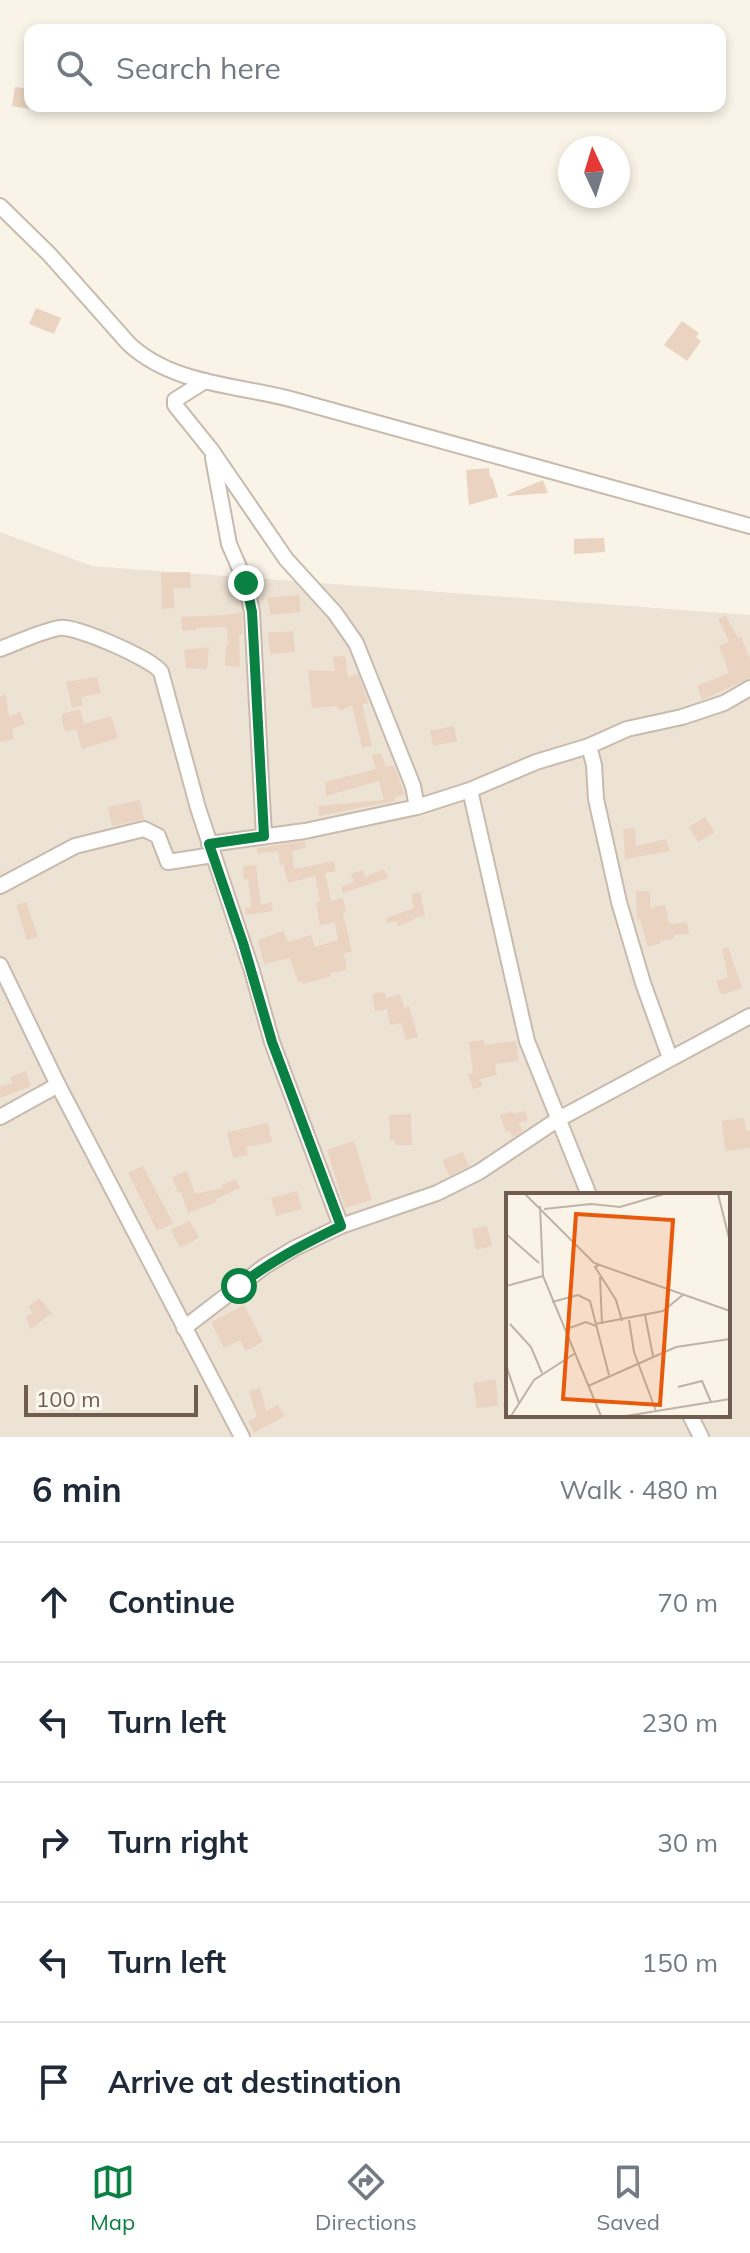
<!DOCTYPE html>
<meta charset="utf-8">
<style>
body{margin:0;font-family:Mulish,sans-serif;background:#f6f6f7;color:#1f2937}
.compass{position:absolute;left:558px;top:136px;width:72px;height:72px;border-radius:50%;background:#fff;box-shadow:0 4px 12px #0003;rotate:356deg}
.scale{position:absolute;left:24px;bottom:20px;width:174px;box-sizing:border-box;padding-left:8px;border:4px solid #715d4f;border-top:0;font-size:22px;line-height:28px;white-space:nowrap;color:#715d4f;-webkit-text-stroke:6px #fdf8ee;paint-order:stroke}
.stop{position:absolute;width:24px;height:24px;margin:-18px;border:6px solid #0b8043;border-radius:50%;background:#fff}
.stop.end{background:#0b8043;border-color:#fff;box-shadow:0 2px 8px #0008}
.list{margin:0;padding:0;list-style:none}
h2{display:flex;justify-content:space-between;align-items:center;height:104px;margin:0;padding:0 32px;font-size:34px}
h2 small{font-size:26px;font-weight:400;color:#747a83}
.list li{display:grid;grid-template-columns:52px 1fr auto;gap:24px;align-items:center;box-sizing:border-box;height:120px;padding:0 32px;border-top:2px solid #e0e1e3}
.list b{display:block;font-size:30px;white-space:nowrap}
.list em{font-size:26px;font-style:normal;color:#747a83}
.icon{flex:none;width:44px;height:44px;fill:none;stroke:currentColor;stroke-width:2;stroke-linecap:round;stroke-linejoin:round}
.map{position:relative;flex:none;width:750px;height:1437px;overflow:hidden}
.search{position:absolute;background:#fff;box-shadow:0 4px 12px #0003;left:24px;right:24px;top:24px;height:88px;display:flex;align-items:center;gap:20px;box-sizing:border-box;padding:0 28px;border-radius:16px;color:#747a83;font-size:30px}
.sheet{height:704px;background:#fff}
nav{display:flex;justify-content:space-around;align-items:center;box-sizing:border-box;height:112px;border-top:2px solid #e0e1e3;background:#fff;font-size:22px;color:#747a83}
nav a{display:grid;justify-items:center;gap:4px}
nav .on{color:#0b8043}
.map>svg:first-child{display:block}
.residential{fill:#ede3d5;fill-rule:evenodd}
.building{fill:#ead3c1}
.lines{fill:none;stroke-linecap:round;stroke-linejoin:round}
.minor-casing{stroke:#c8baad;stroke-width:18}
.minor{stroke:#fff;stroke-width:14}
.route{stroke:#0b8043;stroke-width:10}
.inset-road{fill:none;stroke:#bfb3a6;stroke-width:2}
.view{fill:#e8590c;fill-opacity:0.15;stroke:#e8590c;stroke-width:4}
.inset-edge{fill:none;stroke:#715d4f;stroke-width:4}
</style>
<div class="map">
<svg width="750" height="1437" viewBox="0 0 750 1437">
<rect width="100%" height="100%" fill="#faf4e8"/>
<path class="residential" d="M 0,532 L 92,566 L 750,615 L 750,1437 L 0,1437 ZM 508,1195 L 728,1195 L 728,1415 L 508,1415 Z"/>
<g class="building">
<polygon points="15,87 30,89 30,109 12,106"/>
<polygon points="36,308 61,318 54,334 29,324"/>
<polygon points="682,321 699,333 696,337 701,341 687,361 664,345"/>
<polygon points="489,468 490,478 492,477 498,497 469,505 466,470"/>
<polygon points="543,480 548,493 507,496 507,495"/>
<polygon points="604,538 605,552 574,554 574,539"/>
<polygon points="190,572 191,588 173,588 175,608 162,609 161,573"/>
<polygon points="299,595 301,612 270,615 268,598"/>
<polygon points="242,612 243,634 239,635 240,667 225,666 226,645 228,645 227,627 196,628 196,630 182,631 181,617 226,615"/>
<polygon points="725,615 738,638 741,637 750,659 750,678 702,700 697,686 729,673 719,646 729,641 718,619"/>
<polygon points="293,631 295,652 270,654 268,633"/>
<polygon points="209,647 207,669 186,668 184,650"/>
<polygon points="345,656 348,677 358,674 367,698 368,704 362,704 372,746 362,748 352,705 340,711 337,706 312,708 308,670 335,671 333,657"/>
<polygon points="97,677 101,693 81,697 83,705 72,708 66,682"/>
<polygon points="6,695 9,717 20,712 25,724 12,729 14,739 0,742 0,696"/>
<polygon points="80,709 84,724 111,716 118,738 82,749 76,729 65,732 62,720 62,714"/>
<polygon points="454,726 457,741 433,746 430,731"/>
<polygon points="381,753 386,767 394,765 405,795 395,797 395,801 319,816 318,806 384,800 379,781 326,796 325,782 376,769 372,755"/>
<polygon points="140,800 144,819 112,826 108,807"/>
<polygon points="705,817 715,832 698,842 689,827"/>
<polygon points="635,828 636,846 666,839 670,851 625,859 623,829"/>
<polygon points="304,841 306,848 292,851 294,869 334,861 336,871 325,873 331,901 343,898 346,912 343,912 352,952 344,953 347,970 330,973 331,976 303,984 302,981 298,982 290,958 264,964 258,940 283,931 288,942 311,935 315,947 338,940 335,922 320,926 316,902 320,901 315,876 288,883 283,864 280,865 278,851 257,854 257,848"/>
<polygon points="256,865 261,905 271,902 273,911 246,915 245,909 251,907 248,879 244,880 243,866"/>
<polygon points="384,869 388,878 343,893 341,887 354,882 351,874 363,870 365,877"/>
<polygon points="636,891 650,891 650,908 665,905 669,924 687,922 689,934 674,935 674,939 660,941 661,943 648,947 640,919 637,920"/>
<polygon points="420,892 425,916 413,918 414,920 398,926 397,921 387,923 386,918 414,908 411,894"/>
<polygon points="26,902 38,937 27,940 16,905"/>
<polygon points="728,947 742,988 721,995 716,981 728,977 722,949"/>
<polygon points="385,992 386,998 400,994 404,1008 409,1006 418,1037 406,1040 401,1023 390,1025 387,1009 375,1011 372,994"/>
<polygon points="484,1040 485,1045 516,1041 519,1061 495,1064 497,1075 480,1079 483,1086 473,1089 468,1075 473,1073 469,1042"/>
<polygon points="26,1071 31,1086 0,1098 0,1086 13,1083 10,1077"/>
<polygon points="512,1111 513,1114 525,1111 528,1120 519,1123 523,1131 512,1138 510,1131 506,1132 500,1115"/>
<polygon points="411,1114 412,1145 395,1145 395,1140 390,1140 389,1115"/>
<polygon points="744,1118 746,1131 750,1131 750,1148 725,1151 722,1121"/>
<polygon points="268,1123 272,1142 246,1147 248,1155 233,1158 227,1132"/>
<polygon points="354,1141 372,1200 345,1208 327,1150"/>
<polygon points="463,1152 469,1166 449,1176 442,1160"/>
<polygon points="143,1166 173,1223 157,1231 128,1173"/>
<polygon points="187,1171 195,1194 223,1188 222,1185 236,1179 240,1188 216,1199 217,1202 188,1213 181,1192 178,1193 172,1177"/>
<polygon points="297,1191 302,1209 276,1216 271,1198"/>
<polygon points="190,1221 199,1238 180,1248 171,1230"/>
<polygon points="487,1226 492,1246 476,1250 472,1229"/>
<polygon points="39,1298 52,1313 31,1329 25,1317 33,1313 28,1307"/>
<polygon points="244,1305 263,1342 245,1351 240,1340 224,1348 211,1322"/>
<polygon points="496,1379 498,1406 477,1408 473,1383"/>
<polygon points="260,1388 266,1411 278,1405 285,1416 254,1433 248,1421 257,1417 249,1391"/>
</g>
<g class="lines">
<g class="minor-casing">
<g id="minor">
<path d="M 0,206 L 50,255 L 129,344 C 173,385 239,385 294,400 C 446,441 598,485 750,526"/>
<polyline points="205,381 175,400 175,405 212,451 286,559 335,613 356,643 413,786 417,807"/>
<polyline points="213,458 229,544 246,583 252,612 264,836"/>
<path d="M 0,649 C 19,642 39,632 59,628 C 75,625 152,659 161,672 L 198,808 L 252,971 L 272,1042 L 341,1226"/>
<polyline points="589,746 594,765 596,799 619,902 643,983 670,1058"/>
<polyline points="470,790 527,1041 589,1195"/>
<polyline points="209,844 305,831 417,807 470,790 536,762 589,746 627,729 682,717 724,703 750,688"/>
<polyline points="0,886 75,846 144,829 158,836 168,862 213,855"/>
<polyline points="0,965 58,1085 242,1437"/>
<polyline points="0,1117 58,1085"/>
<polyline points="184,1328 265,1266 295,1248 341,1226 437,1193 479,1172 557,1120 750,1016"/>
<polyline points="690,1415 701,1437"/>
</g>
</g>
<use href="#minor" class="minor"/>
</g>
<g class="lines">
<path class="route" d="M 239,1286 C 271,1261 304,1244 341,1226 L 272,1042 L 243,943 L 209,844 L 264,836 L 252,612 L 246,583"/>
</g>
<g transform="translate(506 1193)">
<rect width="224" height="224" fill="#faf4e8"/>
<path class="inset-road" d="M 19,1 L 88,70 L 224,118M 212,1 L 224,49M 34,13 L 37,83 L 95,223M 38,16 L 85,11 L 114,14 L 158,1M 0,41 L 33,70M 93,72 L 89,74 L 110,107 L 116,128M 94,84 L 96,131M 0,93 L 37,83M 46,109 L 72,102 L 84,108 L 103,182M 139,122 L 147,163M 123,127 L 128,159 L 150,218M 4,131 L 25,154 L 36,180M 89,131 L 157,118 L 178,101M 58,137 L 80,129 L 90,133M 0,172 L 13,210M 82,193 L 170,154 L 224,146M 172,194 L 196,188 L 205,209M 5,223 L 28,187 L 68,161M 120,223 L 224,206"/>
<path class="view" d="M 70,21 L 167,27 L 154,212 L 57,206 Z"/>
<rect width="224" height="224" class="inset-edge"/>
</g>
</svg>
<svg class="compass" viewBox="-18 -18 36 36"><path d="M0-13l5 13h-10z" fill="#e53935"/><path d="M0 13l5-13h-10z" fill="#747a83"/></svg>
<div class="scale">100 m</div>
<div class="stop" style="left:239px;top:1286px"></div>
<div class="stop end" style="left:246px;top:583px"></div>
<div class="search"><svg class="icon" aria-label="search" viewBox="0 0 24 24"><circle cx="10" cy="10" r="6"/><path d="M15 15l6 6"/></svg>Search here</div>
</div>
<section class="sheet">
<h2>6 min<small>Walk · 480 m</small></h2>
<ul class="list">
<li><svg class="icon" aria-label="ahead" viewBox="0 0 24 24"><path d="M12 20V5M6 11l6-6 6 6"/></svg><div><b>Continue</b></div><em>70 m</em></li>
<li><svg class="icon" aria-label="left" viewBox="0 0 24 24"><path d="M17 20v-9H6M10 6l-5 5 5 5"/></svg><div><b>Turn left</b></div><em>230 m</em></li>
<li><svg class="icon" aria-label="right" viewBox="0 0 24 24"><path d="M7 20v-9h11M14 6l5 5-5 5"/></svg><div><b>Turn right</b></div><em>30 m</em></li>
<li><svg class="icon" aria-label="left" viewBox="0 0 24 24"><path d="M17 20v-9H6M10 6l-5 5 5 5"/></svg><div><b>Turn left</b></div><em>150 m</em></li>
<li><svg class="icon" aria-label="arrive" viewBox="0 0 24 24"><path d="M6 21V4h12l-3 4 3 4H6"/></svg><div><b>Arrive at destination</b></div></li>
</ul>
</section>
<nav>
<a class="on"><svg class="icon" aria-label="map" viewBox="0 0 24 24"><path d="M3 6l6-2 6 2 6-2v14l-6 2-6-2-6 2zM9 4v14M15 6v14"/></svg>Map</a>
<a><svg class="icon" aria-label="directions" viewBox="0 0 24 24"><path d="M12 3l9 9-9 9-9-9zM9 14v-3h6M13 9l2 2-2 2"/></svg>Directions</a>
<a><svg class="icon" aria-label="saved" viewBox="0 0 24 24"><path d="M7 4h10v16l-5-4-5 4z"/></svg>Saved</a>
</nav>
